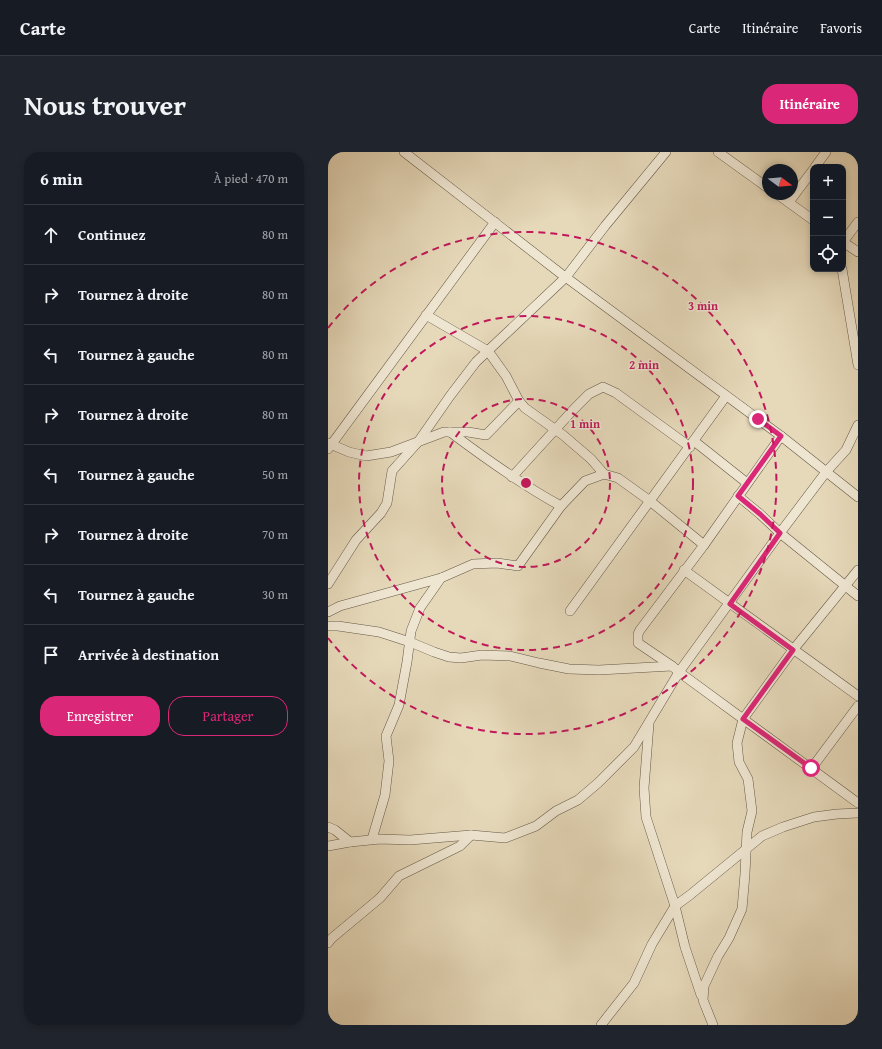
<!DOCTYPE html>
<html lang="fr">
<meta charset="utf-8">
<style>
body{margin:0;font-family:"Gentium Book Plus",serif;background:#20242c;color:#f1f3f6}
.controls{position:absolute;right:12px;top:12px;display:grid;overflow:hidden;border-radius:8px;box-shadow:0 2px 6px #0003}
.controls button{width:36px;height:36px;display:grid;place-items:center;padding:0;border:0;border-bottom:1px solid #363941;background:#171b24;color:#f1f3f6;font:20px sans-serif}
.compass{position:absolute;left:434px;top:12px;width:36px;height:36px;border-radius:50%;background:#171b24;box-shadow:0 2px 6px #0003;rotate:106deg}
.stop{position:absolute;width:12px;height:12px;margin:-9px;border:3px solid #db2777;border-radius:50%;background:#fff}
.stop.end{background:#db2777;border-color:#fff;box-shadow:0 1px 4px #0008}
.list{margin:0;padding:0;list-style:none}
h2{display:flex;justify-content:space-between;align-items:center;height:52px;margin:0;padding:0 16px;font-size:17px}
h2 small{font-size:13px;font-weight:400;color:#9ea1a6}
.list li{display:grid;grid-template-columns:26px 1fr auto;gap:12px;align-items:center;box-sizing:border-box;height:60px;padding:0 16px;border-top:1px solid #363941}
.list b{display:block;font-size:15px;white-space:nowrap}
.list em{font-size:13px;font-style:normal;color:#9ea1a6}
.actions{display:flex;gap:8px;padding:12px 16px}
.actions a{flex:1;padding:9px 0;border:1px solid #db2777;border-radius:16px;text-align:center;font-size:14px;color:#db2777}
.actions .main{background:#db2777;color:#fff}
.icon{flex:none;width:22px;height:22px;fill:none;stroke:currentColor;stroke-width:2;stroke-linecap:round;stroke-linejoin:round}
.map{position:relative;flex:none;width:530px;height:873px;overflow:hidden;border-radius:16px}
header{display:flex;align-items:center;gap:24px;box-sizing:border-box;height:56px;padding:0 20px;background:#171b24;border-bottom:1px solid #363941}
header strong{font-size:19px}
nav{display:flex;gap:22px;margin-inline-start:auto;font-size:14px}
.intro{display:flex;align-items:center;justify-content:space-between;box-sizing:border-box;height:96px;padding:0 24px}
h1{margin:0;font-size:28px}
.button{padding:10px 18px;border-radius:16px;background:#db2777;color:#fff;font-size:14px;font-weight:700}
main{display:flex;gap:24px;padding:0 24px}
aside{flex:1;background:#171b24;border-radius:16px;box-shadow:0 2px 6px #0003}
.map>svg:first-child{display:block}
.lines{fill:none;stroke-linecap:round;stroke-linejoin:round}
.minor-casing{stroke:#645947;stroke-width:10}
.minor{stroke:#efe6d2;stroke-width:9}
.route{stroke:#db2777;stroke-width:5}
.ring{fill:none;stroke:#c2185b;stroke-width:2;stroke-dasharray:7 5}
.centre{fill:#c2185b;stroke:#efe6d2;stroke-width:2}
.ring-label{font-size:12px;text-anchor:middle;font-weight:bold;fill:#c2185b;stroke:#efe6d2;stroke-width:3;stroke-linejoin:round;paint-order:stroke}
</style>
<header>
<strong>Carte</strong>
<nav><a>Carte</a><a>Itinéraire</a><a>Favoris</a></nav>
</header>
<div class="intro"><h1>Nous trouver</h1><a class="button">Itinéraire</a></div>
<main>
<aside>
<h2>6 min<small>À pied · 470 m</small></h2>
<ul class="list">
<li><svg class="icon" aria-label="ahead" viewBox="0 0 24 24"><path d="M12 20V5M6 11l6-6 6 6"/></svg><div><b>Continuez</b></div><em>80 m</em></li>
<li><svg class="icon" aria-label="right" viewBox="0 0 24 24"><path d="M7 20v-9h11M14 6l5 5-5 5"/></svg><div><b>Tournez à droite</b></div><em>80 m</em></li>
<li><svg class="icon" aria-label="left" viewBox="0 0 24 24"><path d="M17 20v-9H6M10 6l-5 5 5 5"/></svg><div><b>Tournez à gauche</b></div><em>80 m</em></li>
<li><svg class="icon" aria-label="right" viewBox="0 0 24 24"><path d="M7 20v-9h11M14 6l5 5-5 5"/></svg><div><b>Tournez à droite</b></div><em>80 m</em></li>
<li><svg class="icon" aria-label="left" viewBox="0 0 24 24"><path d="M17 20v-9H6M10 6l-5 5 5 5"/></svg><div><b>Tournez à gauche</b></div><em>50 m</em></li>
<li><svg class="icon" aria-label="right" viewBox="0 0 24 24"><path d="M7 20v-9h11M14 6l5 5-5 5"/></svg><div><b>Tournez à droite</b></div><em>70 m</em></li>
<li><svg class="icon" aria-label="left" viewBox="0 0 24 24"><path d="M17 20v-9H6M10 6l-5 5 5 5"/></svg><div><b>Tournez à gauche</b></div><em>30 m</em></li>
<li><svg class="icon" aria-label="arrive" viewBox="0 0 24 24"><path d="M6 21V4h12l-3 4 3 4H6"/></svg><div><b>Arrivée à destination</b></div></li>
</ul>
<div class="actions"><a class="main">Enregistrer</a><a>Partager</a></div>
</aside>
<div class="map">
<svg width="530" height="873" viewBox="0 0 530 873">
<rect width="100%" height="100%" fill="#e6d9ba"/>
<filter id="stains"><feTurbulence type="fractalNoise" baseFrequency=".005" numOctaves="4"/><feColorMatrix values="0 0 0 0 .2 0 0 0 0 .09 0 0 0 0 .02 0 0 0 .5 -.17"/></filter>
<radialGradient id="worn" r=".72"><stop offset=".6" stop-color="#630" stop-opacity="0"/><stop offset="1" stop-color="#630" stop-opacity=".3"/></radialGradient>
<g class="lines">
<g class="minor-casing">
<g id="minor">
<polyline points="76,0 232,121 453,284 530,345"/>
<polyline points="390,0 440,36"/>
<polyline points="487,15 498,0"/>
<polyline points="449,42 485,68"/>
<polyline points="461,50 485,18"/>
<polyline points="515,90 530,70"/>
<polyline points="515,90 530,100"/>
<polyline points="514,117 530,213"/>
<polyline points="98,163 160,199 178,224 191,249 197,256 235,283 263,307 276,322 290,326 322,349 376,393"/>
<path d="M 122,280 C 158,307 194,333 233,354"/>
<polyline points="453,284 376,393 312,478 310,482 310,491 344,514 351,520 530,651"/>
<polyline points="366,289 419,331"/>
<polyline points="0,291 21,300 38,304 63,300 116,280 140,280 158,283 191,249"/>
<polyline points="0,297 167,70"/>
<polyline points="184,325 245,258 261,242 275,235 288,241 362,295"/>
<polyline points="410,344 432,362 452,381 530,444"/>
<polyline points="356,418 530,544"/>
<polyline points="0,432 28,388 53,361 59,351 64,319 90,290 122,244 148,210 238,125 277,74 338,0"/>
<polyline points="242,459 398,244"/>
<polyline points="0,460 12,454 113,426 145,412 169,411 190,414 233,354 257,329 276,322"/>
<polyline points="0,474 10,474 51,480 82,490 106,500 121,505 133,506 154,503 182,504 211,511 241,517 271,518 344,514"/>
<polyline points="321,572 316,636 318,665 347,754 357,795 373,843"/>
<polyline points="483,617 530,554"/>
<polyline points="0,675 7,678 22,690"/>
<polyline points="44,687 57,643 61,609 58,584 71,553 79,510 83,479 92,456 113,426"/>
<polyline points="0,694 22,690 52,687 82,688 143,683 177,686 208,674 228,659 250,648 270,631 306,595 351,520 452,381 498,320 518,298 530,273"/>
<polyline points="0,791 4,786 52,746 71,724 132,694 143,683"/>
<polyline points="273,873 306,831 324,792 347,754 362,743 434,684 455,675 486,665 509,662 530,661"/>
<polyline points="385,873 375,848 376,834 390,804 401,786 414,757 417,722 419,680 424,659 420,627 411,610 409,591 415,567 465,498 530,418"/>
</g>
</g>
<use href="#minor" class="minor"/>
</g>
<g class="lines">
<polyline class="route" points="430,267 453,284 410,344 432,362 452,381 402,452 465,498 415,567 483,616"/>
</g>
<g class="ring">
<circle cx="198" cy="331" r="84"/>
<circle cx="198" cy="331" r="167"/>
<path d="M0 176A251 251 0 1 1 0 486"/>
</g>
<circle cx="198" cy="331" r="6" class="centre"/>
<g class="ring-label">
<text x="375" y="158">3 min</text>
<text x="316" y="217">2 min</text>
<text x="257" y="276">1 min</text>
</g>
<rect width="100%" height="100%" filter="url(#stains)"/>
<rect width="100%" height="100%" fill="url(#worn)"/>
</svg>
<div class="controls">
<button>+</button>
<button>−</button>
<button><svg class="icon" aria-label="locate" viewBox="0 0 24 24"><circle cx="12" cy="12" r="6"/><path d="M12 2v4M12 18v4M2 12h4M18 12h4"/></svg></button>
</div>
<svg class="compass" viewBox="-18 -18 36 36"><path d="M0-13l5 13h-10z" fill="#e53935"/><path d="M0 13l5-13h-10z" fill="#9ea1a6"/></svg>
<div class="stop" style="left:483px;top:616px"></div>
<div class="stop end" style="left:430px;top:267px"></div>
</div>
</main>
